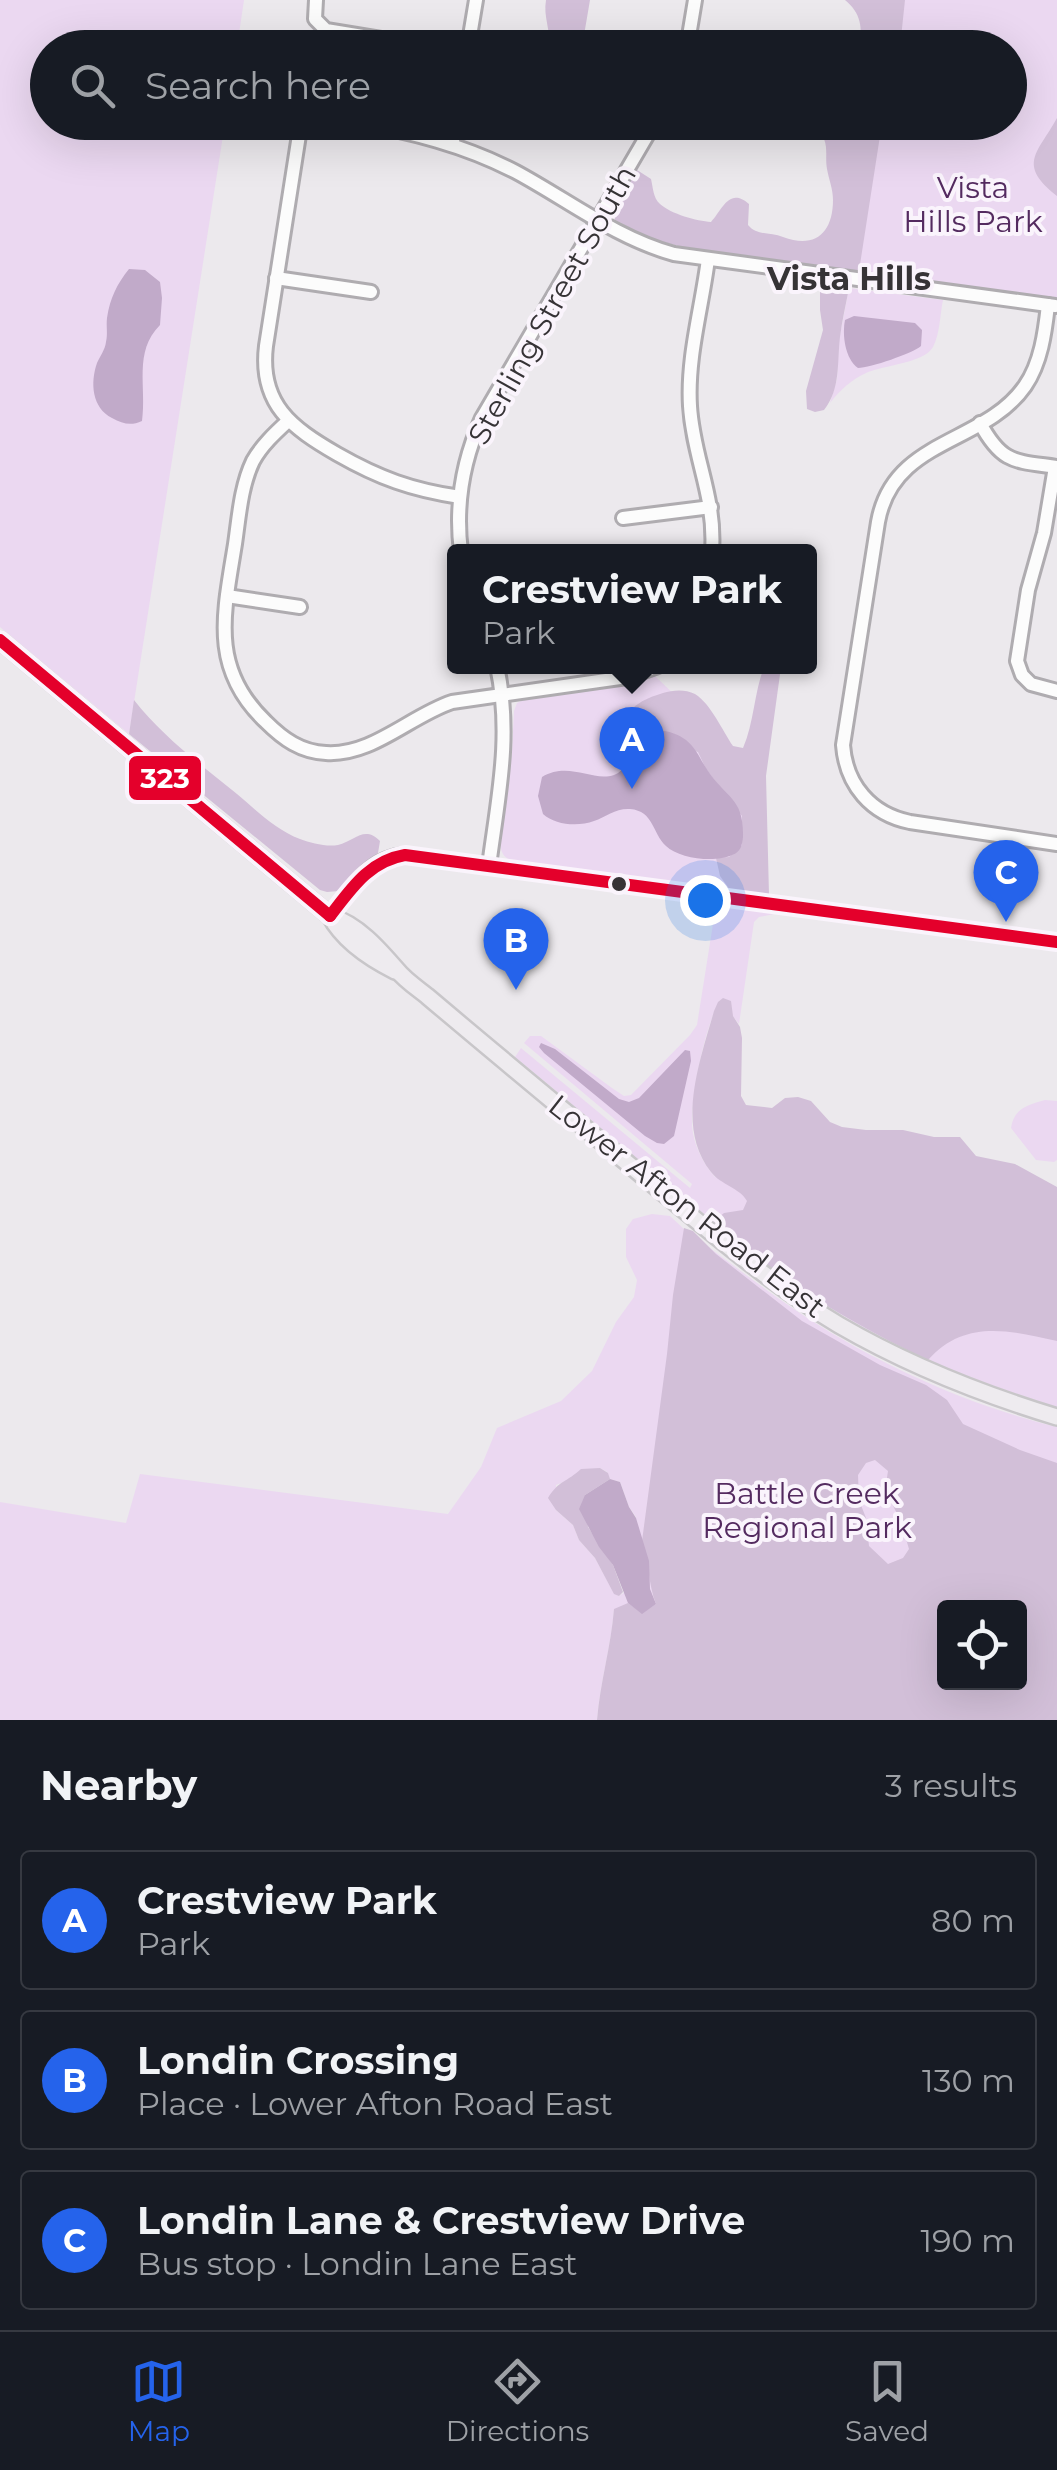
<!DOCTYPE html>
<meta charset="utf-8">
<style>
body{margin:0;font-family:Montserrat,sans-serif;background:#20242c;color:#f1f3f6}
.controls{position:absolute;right:30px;bottom:30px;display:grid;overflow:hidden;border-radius:10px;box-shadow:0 10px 40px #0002}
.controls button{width:90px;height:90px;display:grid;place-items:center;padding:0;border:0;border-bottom:2px solid #363941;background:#171b24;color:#f1f3f6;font:50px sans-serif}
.you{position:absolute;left:705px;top:900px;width:35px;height:35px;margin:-25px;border:8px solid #fff;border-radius:50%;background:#1a73e8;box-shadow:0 0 0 15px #1a73e833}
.badge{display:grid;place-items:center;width:65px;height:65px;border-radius:50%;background:#2563eb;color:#fff;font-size:32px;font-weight:700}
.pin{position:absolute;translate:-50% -82px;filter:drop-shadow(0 2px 5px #0008)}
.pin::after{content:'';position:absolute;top:52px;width:35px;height:30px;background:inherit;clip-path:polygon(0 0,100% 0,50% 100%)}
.popup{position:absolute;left:447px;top:544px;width:370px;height:130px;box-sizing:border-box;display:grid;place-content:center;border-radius:10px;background:#171b24;filter:drop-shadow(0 2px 8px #0005);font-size:32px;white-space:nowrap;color:#9ea1a6}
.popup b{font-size:38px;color:#f1f3f6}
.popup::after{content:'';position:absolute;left:50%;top:100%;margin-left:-20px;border:20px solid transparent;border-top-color:#171b24}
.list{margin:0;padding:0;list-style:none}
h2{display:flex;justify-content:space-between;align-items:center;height:130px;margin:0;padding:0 40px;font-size:42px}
h2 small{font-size:32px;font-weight:400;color:#9ea1a6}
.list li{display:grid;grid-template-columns:65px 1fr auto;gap:30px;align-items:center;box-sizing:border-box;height:140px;margin:0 20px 20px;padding:0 20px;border:2px solid #363941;border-radius:10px}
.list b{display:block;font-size:38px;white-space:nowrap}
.list p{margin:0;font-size:32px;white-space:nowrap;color:#9ea1a6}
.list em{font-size:32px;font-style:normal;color:#9ea1a6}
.icon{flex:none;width:55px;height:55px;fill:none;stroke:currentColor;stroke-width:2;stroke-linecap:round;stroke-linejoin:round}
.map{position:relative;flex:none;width:1057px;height:1720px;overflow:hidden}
.search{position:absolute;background:#171b24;box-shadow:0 10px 40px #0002;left:30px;right:30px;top:30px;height:110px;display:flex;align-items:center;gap:25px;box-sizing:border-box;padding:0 35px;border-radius:55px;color:#9ea1a6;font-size:38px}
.sheet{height:610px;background:#171b24}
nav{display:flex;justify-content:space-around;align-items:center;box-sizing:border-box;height:140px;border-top:2px solid #363941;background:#171b24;font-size:28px;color:#9ea1a6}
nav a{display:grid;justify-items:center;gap:5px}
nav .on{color:#2563eb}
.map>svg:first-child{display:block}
.green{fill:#ebd8f1;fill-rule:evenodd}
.forest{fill:#d2bfd8;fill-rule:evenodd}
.water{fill:#c1aac9}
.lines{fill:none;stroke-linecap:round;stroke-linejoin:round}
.minor-casing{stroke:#afacb0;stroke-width:18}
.major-casing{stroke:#c8c6c9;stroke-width:20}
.minor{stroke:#fcfcfc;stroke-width:12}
.major{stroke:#eeebef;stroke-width:15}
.bus-1-casing{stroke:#faf4fc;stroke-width:20}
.bus-1{stroke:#e4002b;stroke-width:12}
.bus-dot{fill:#363336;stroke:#faf4fc;stroke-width:4}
.labels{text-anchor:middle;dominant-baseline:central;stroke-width:8;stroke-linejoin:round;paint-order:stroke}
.park-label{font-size:30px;fill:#542b60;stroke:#faf4fc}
.street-label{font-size:30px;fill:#363336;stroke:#faf4fc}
.neighbourhood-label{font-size:32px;font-weight:bold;fill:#363336;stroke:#faf4fc}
.line-badge{stroke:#faf4fc;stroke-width:4}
.badge-label{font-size:28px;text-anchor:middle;font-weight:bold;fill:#fff}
</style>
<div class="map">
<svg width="1057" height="1720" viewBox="0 0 1057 1720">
<rect width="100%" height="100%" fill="#ece9ed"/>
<g class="green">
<polygon points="0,0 244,0 237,47 48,48 48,122 225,123 129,734 0,627"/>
<polygon points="888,0 1057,0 1057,298 850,270 871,123 1010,122 1010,48 881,47"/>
<path d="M 849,288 L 943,300 C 940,314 940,334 933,347 C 924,363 884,365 866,373 C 851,380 840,390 830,403 L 837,379 L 839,340 Z"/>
<path d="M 655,676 L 759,776 L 741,891 L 515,862 C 505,859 501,854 500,843 L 512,752 L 514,711 L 517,703 L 527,698 L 634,684 Z"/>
<path d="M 716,905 L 779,913 L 759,917 L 754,922 L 739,1024 L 720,1000 C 705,1026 691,1095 692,1125 C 693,1144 703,1163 715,1177 L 1057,1204 L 1057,1407 C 986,1385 917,1359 852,1321 C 788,1284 731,1237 674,1189 C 621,1145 568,1101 515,1057 L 521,1048 L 690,1188 L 692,1184 L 524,1043 L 530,1036 L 541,1036 L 612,1088 L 624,1096 L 631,1095 L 690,1035 L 697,1025 Z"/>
<path d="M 1045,1100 L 1057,1101 L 1057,1160 L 1054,1162 L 1036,1160 L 1011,1128 C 1014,1108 1028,1105 1045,1100 Z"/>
<path d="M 652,1214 L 670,1216 L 684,1229 C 720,1255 754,1282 791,1307 C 868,1360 966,1405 1057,1427 L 1057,1720 L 622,1607 L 614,1610 C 611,1647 600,1682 597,1720 L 0,1720 L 0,1502 L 126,1523 L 140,1474 L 448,1514 L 481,1467 L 497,1428 L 561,1401 L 592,1371 L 616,1322 L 634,1297 L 637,1280 L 626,1257 L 626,1229 L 633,1219 ZM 600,1468 L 607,1472 L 610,1479 L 620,1482 L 629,1507 L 636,1517 L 625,1592 L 619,1596 L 614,1593 L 595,1558 L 579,1540 L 573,1525 L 556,1510 L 556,1485 ZM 944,1608 L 1020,1608 L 1020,1682 L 944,1682 Z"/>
</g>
<g class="forest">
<path d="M 546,0 L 590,0 L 582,47 L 549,47 C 551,30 543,17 546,0 Z"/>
<path d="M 845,0 L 905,0 L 900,47 L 859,47 C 863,28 861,13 845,0 Z"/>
<path d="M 1057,118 L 1057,196 C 1017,164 1037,154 1057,118 Z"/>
<path d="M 743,123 L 882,123 L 859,271 L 682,247 L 649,238 L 615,220 L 614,209 L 637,170 L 651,179 C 653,187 653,198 660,204 C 671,214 697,221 711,222 C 723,209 729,187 749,204 L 748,225 C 757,236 771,232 783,237 C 815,249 833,233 833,200 C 833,189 829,180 827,169 C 825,158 828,149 824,139 Z"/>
<path d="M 820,283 L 849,288 C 846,304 842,320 840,337 C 837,362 841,389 824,410 L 815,412 L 807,409 L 806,391 L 823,330 L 820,310 Z"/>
<path d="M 764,667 L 781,667 L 766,776 L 769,895 L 730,890 L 720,876 L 716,858 L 729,857 L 742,845 L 742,816 L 706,769 L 698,752 L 644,736 L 624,766 C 620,725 619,706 663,693 C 673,690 685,689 695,694 C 711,704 722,730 733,746 L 743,748 C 754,723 754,693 764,667 Z"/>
<path d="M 134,700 C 163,737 201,765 237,794 C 256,810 276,830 300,839 C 311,843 326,847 338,845 C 355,841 364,825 380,841 L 378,853 L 362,865 L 339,891 L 327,892 L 320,890 L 129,734 Z"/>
<path d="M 723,998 L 731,1001 L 733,1016 L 740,1027 L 742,1038 L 741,1096 L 746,1105 L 772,1108 L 785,1098 L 798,1097 L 811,1101 L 830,1122 L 842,1127 L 866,1130 L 903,1130 L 934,1137 L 960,1137 L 976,1156 L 1015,1164 L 1057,1187 L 1057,1341 C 1009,1330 964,1319 928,1360 C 850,1323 777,1279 713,1222 L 724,1213 L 743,1210 L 747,1201 C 740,1188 721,1185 711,1172 C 675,1127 700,1061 714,1011 L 718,1002 Z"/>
<path d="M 684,1228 L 693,1231 L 716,1254 L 802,1321 L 880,1365 L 926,1385 L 947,1400 L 963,1424 L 1020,1450 L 1057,1463 L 1057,1720 L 597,1720 C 600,1682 611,1647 614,1609 L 628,1603 L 642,1613 L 656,1604 C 648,1583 649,1562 642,1541 L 667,1354 L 673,1295 ZM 875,1460 L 888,1471 L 885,1491 L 900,1519 L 909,1549 L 903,1558 L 888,1564 L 869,1546 L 866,1518 L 859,1500 L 858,1475 L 866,1463 ZM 944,1608 L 1020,1608 L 1020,1682 L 944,1682 Z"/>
<path d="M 600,1468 L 608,1473 L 610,1479 L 585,1495 L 588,1527 L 613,1565 L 623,1592 L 619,1596 L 614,1594 L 595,1558 L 579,1540 L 573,1525 L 556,1510 L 548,1498 C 558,1481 567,1482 581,1469 Z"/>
</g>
<g class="water">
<path d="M 129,269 L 145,270 L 160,282 L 162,298 L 160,325 C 133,352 147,387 142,421 C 131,426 123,424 112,418 C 92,408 90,383 97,363 C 100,356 105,350 106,342 C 108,334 106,326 107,318 C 110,298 117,284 129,269 Z"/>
<path d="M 854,316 L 915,323 L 922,330 L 921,346 C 913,353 870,368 858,368 C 845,359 842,335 845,320 Z"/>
<path d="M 658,730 C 669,731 678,734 686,740 C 697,749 701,761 708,771 C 727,799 744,798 743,837 C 742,845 741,852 732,855 C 716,863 679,859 666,846 C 652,833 654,811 630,809 C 616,808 606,817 594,821 C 578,827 555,825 543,814 L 538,796 L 542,777 C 569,761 592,782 614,775 C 632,769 630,736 658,730 Z"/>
<polygon points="541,1043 555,1049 619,1099 629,1102 639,1098 685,1050 690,1051 691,1061 674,1136 664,1144 657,1143 645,1136 544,1053 539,1047"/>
<polygon points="610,1479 620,1482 629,1507 636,1518 649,1561 650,1589 656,1604 642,1614 628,1603 613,1565 599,1547 579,1509 585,1495"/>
</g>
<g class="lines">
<g class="minor-casing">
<g id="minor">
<polyline points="316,0 315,19 326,30 436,48"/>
<polyline points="468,48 476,0"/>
<polyline points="687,48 695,0"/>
<path d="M 303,122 L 299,135 L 266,346 C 259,404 292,428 337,454 C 379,478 412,490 460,497"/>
<path d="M 353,122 C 411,132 464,145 516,172 C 568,200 616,238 674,254 L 1055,306"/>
<polyline points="452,145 457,122"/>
<path d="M 708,259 C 702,307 687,357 690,406 C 693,458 716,496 712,552"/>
<polyline points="276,278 371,292"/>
<path d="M 1048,305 C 1045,332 1041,363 1025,386 C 984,445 893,438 878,522 L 843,745 C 846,785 871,814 910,822 L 1057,844"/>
<path d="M 288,421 C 275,433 262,445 253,461 C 241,486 239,516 235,544 C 224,613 209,668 266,722 C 283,739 301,752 326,753 C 372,756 410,716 452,702 L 627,677 L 658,666"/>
<path d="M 980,423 C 1002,464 1015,461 1057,467"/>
<polyline points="1055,467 1044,533 1028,590 1017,661 1022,675 1031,684 1057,691"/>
<polyline points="623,518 711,507"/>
<path d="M 461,552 C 455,505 463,460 482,418 L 655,122"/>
<polyline points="227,596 300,607"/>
<path d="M 489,866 C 498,797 512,736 497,666"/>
<path d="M 330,916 C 351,890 369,857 405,855 L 1057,942"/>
</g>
</g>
<g class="major-casing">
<g id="major">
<path d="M 0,640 L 330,916 C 343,940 371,959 395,971"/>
<path d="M 330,916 C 358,925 378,948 397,970 C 405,980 417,988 427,996 C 499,1057 572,1117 644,1177 C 707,1229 769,1283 839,1325 C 908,1365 981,1394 1057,1417"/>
</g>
</g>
<use href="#minor" class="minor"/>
<use href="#major" class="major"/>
<g class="bus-1-casing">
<g id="bus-1">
<polyline points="0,640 330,916"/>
<path d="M 330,916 C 351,889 369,861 405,855 L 1057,942"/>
</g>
</g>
<use href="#bus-1" class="bus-1"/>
</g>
<circle class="bus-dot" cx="619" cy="884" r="9"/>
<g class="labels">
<g class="park-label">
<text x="973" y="187">Vista<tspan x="973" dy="34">Hills Park</tspan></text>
<text x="807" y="1493">Battle Creek<tspan x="807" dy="34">Regional Park</tspan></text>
</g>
<g class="street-label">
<text transform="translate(552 305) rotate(-61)">Sterling Street South</text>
<text transform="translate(687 1206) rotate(38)">Lower Afton Road East</text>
</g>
<g class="neighbourhood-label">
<text x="849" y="278">Vista Hills</text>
</g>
</g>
<rect class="line-badge" x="127" y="754" width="76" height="48" rx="10" fill="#e4002b"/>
<g class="badge-label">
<text x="165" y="788">323</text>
</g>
</svg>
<div class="controls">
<button><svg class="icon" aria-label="locate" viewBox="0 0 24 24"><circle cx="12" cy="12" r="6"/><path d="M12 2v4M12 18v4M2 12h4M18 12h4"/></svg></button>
</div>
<div class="you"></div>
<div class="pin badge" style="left:632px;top:789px">A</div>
<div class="popup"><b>Crestview Park</b>Park</div>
<div class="pin badge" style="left:516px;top:990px">B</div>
<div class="pin badge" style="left:1006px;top:922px">C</div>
<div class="search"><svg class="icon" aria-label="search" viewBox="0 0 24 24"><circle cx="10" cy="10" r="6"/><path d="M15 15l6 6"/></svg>Search here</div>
</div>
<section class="sheet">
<h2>Nearby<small>3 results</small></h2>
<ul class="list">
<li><span class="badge">A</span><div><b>Crestview Park</b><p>Park</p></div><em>80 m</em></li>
<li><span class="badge">B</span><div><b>Londin Crossing</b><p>Place · Lower Afton Road East</p></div><em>130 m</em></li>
<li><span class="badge">C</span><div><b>Londin Lane &amp; Crestview Drive</b><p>Bus stop · Londin Lane East</p></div><em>190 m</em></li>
</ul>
</section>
<nav>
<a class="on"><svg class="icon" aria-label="map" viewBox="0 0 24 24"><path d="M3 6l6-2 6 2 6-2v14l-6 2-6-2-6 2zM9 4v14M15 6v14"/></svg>Map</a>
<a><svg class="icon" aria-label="directions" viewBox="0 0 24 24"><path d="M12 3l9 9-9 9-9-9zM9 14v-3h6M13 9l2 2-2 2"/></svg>Directions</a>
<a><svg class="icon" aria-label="saved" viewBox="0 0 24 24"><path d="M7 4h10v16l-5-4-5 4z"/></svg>Saved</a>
</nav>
